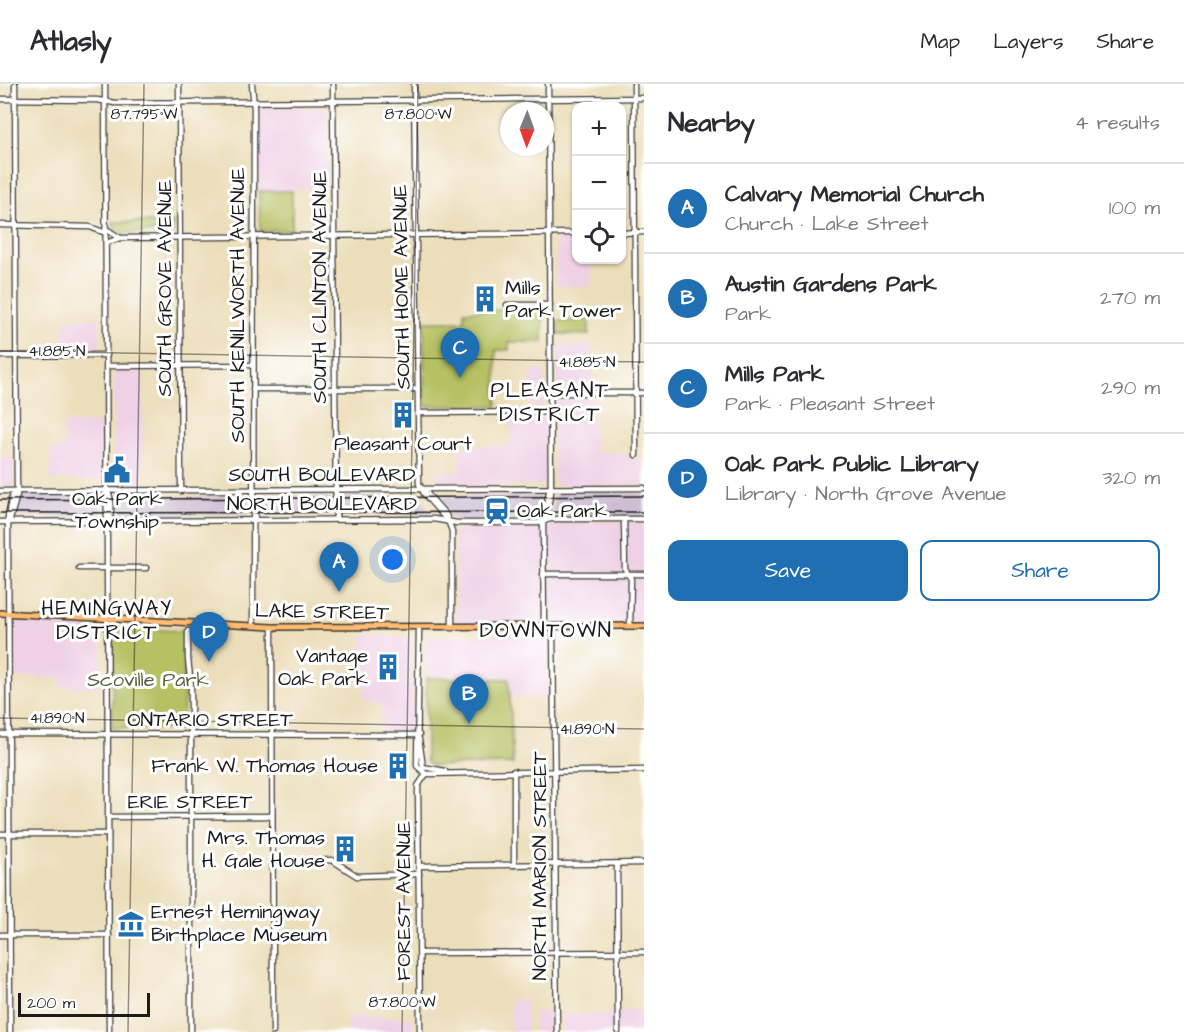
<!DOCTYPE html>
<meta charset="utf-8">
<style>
body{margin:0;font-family:"Architects Daughter",sans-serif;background:#f2f2f3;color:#2b2b33}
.controls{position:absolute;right:18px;top:18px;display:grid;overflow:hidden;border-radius:12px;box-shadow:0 2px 4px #0004}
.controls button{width:54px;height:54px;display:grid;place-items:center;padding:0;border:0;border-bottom:2px solid #e1e1e2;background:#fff;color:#2b2b33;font:30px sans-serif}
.compass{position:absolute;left:500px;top:18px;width:54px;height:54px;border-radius:50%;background:#fff;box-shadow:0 2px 4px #0004;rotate:181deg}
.scale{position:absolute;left:18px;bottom:15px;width:132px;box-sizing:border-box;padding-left:6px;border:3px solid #1c1c1c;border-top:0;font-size:16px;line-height:21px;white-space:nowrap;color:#1c1c1c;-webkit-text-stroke:4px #fff;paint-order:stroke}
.you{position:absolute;left:393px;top:476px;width:21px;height:21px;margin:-15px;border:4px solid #fff;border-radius:50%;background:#1a73e8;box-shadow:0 0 0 9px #1a73e833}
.badge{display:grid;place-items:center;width:39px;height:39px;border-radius:50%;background:#1f6fb2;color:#fff;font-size:20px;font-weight:700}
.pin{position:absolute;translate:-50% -50px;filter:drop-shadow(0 2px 3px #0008)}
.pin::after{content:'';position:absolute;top:32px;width:21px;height:18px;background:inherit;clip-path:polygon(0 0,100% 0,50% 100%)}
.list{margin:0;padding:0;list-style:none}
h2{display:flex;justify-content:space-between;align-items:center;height:78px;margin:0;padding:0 24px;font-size:26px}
h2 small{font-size:20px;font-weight:400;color:#7c7c81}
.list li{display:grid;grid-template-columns:39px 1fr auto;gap:18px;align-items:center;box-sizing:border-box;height:90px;padding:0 24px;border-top:2px solid #e1e1e2}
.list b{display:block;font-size:22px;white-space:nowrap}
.list p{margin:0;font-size:20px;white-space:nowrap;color:#7c7c81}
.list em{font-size:20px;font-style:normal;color:#7c7c81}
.actions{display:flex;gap:12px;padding:18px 24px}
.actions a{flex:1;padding:14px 0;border:2px solid #1f6fb2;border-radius:12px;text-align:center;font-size:21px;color:#1f6fb2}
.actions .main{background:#1f6fb2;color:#fff}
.icon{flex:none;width:33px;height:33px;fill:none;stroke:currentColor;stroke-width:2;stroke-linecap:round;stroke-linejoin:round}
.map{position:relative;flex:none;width:644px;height:948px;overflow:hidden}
header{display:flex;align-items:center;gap:36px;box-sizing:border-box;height:84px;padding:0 30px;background:#fff;border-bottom:2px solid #e1e1e2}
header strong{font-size:28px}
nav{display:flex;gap:33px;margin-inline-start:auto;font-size:21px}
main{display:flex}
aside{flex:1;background:#fff}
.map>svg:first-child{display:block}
.built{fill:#efd0e5}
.industrial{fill:#cdbed2}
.green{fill:#b5c163;stroke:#686e40;stroke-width:1.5}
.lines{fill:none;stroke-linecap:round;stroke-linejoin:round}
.minor-casing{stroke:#3b3934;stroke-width:7}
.major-casing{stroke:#3b3934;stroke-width:8}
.minor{stroke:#fff;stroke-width:4.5}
.major{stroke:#ffbb71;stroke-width:5}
.rail{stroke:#1c1c1c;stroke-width:1.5}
.ticks{fill:none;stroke:#1c1c1c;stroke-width:1.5;stroke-opacity:0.45}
.labels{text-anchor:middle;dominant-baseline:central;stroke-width:6;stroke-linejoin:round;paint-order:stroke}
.street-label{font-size:20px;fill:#1c1c1c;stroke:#fff}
.poi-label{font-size:20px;fill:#1c1c1c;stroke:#fff;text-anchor:start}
.park-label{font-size:20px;fill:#595e38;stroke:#fff}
.neighbourhood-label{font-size:21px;letter-spacing:1.5px;fill:#1c1c1c;stroke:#fff}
.ticks-label{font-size:15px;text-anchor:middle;fill:#1c1c1c;stroke:#fff;stroke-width:6;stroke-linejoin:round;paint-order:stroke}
</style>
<header>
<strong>Atlasly</strong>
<nav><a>Map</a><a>Layers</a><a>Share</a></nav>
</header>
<main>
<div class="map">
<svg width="644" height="948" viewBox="0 0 644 948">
<rect width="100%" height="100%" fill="#fff"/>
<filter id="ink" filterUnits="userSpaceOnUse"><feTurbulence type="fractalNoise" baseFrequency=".0167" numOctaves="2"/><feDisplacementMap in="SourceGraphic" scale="12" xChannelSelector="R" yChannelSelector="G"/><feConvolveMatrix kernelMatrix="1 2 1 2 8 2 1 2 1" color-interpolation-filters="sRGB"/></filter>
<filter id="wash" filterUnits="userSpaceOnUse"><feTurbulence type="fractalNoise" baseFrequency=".008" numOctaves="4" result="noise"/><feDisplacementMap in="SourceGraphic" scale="24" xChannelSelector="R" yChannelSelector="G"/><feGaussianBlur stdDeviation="1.35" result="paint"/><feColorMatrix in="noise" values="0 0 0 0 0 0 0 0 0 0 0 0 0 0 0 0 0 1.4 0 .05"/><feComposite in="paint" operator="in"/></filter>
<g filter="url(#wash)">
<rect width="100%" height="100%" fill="#ecdeba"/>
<g class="built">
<polygon points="261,23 327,23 328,104 295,104 292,107 292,146 260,147 258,26"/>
<polygon points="556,155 576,155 576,176 591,176 591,202 556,202"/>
<polygon points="100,234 100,265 64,265 64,235"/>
<polygon points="557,262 592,262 592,303 557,302"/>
<rect x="531" y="286" width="13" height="36"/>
<rect x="114" y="287" width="29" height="115"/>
<polygon points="593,312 594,368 629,369 629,375 644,375 644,401 558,402 554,399 553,314"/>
<polygon points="544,331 548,333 548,338 547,401 438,402 437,388 460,387 461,363 511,362 511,332"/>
<polygon points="64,339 101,339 101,396 50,396 50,365 64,365"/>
<polygon points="0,374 14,374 14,397 10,403 0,403"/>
<polygon points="644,437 644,539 463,541 456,538 455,446 460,441 463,441 462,443 540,443 549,438"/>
<polygon points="15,538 101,544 101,603 61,603 60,594 16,593"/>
<polygon points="362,551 412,553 413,647 382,647 382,619 363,617"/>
<polygon points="548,551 548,613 509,613 509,592 426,592 426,552"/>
<polygon points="510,915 526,915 527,948 511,948"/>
<polygon points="644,920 644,948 563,948 562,930 614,930 624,926 643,926"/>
<rect x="534" y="927" width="18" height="21"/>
<polygon points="347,932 413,934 414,948 347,948"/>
</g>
<g class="industrial">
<polygon points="595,406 644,410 644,432 551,432 555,414 553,413 557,407"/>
<polygon points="89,409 103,412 101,433 17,433 21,415 19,414 22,410"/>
<polygon points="534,411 541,413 540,435 537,437 456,437 448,430 450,429 438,413"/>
<polygon points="248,412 248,430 115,431 115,413"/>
<rect x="259" y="412" width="71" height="18"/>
<polygon points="342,412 419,412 432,430 342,430"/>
</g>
<g class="green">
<polygon points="259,107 292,107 292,146 260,147"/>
<polygon points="113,138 173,138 173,148 120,149 114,145"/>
<polygon points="543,225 543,258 509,258 509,266 496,266 497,322 424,322 424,237 464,237 464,227"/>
<polygon points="589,236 589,251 557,250 557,237"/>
<polygon points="113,544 185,547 183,645 112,644"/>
<polygon points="426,594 509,595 513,680 432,682 426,677"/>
</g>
</g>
<g filter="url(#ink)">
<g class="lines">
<g class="minor-casing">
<g id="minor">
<polyline points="105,0 109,948"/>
<polyline points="179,0 181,407"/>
<polyline points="252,0 254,25 253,542"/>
<polyline points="333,0 336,435"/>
<polyline points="414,0 419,400 425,411 446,435"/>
<polyline points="634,0 636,371"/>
<polyline points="0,15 97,16 115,19 644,14"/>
<polyline points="0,141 90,143 106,149"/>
<polyline points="106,145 120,154"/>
<polyline points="622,149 644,148"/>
<polyline points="106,159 120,154 576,149"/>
<polyline points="507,221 550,221"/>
<polyline points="0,272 107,271"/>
<polyline points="107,282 253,281"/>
<polyline points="253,305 418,305"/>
<polyline points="550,309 644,309"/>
<polyline points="419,329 550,328"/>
<polyline points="423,405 446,431 452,447 452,544"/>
<polyline points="336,406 336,435"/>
<polyline points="0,407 644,404"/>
<path d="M 107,407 C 113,415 112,430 108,438"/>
<polyline points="624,435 625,485 631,495 630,542"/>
<polyline points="253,436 255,433 254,407"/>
<polyline points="544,437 551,409 548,0"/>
<polyline points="0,438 434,435 457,439 538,439 550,435 644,435"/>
<polyline points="9,439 17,411 15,0"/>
<polyline points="79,484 146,484"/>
<polyline points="543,490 644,490"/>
<polyline points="272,543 273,948"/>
<polyline points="544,543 543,433 550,404"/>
<polyline points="553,543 557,948"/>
<polyline points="419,544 417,682 426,690 644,686"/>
<polyline points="188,547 188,575 191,602 191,948"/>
<polyline points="0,650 419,651"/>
<polyline points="419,655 423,683 445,687"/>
<polyline points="514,687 514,781"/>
<polyline points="108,733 272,732"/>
<polyline points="0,750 108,750"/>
<polyline points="282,779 332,776 357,792 419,790"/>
<polyline points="617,780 618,948"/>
<polyline points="419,782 644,779"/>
<polyline points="0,851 109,851"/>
<polyline points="420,869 644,868"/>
<polyline points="10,948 8,433 12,412 16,407"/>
<polyline points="420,948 418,702 426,690"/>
</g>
</g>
<g class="major-casing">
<polyline id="major" points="0,529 272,543 644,542"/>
</g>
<use href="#minor" class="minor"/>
<use href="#major" class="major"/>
<g class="rail">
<polyline points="0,416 644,412"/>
<polyline points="0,429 644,428"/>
</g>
</g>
</g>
<path class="ticks" d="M 0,267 L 644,278M 0,634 L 644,645M 128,948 L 144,0M 402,948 L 418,0"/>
<defs>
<g id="building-bare" transform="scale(2.07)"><path d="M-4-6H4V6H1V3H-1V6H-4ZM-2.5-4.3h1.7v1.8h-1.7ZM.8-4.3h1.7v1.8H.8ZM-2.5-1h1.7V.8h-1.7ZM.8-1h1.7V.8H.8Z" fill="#1f6fb2" stroke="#fff" stroke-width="2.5" paint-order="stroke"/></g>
<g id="civic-bare" transform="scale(2.07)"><path d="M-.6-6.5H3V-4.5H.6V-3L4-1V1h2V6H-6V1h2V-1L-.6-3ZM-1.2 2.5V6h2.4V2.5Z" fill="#1f6fb2" stroke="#fff" stroke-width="2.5" paint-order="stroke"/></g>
<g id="station-bare" transform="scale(2.07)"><path d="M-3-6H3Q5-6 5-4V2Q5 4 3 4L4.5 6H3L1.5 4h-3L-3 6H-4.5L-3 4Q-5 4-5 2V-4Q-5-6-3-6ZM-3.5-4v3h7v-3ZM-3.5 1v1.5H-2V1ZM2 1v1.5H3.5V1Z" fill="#1f6fb2" stroke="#fff" stroke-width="2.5" paint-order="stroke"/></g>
<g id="museum-bare" transform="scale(2.07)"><path d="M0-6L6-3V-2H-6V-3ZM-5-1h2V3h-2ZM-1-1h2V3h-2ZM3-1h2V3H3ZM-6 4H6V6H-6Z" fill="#1f6fb2" stroke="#fff" stroke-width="2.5" paint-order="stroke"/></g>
</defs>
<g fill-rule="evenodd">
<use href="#building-bare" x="485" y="215"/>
<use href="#building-bare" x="403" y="331"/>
<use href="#civic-bare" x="117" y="386"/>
<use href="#station-bare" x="497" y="427"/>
<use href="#building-bare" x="388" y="583"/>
<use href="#building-bare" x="398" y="682"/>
<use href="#building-bare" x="345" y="765"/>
<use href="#museum-bare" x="131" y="840"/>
</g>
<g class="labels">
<g class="street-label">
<text transform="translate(320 203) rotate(-90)">SOUTH CLINTON AVENUE</text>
<text transform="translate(402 203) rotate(-91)">SOUTH HOME AVENUE</text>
<text transform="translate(165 204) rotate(-90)">SOUTH GROVE AVENUE</text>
<text transform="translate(238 221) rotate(-90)">SOUTH KENILWORTH AVENUE</text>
<text x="322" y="391">SOUTH BOULEVARD</text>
<text x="322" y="420">NORTH BOULEVARD</text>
<text transform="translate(322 528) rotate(1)">LAKE STREET</text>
<text x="210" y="636">ONTARIO STREET</text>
<text x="190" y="718">ERIE STREET</text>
<text transform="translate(540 782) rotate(-90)">NORTH MARION STREET</text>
<text transform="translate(404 817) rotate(-90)">FOREST AVENUE</text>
</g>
<g class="poi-label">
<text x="505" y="204">Mills<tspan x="505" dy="23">Park Tower</tspan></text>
<text x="403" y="360" text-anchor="middle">Pleasant Court</text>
<text x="117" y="415" text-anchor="middle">Oak Park<tspan x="117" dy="23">Township</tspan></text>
<text x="517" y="427">Oak Park</text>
<text x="368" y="572" text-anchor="end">Vantage<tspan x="368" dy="23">Oak Park</tspan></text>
<text x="378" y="682" text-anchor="end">Frank W. Thomas House</text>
<text x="325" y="754" text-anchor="end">Mrs. Thomas<tspan x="325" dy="23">H. Gale House</tspan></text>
<text x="151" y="828">Ernest Hemingway<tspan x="151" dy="23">Birthplace Museum</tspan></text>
</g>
<g class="park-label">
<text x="148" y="596">Scoville Park</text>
</g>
<g class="neighbourhood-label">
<text x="550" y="306">PLEASANT<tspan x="550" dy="24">DISTRICT</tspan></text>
<text x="107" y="524">HEMINGWAY<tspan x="107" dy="24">DISTRICT</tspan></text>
<text x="546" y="546">DOWNTOWN</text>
</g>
</g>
<g class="ticks-label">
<text x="144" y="35">87.795°W</text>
<text x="418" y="35">87.800°W</text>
<text x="57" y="272">41.885°N</text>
<text x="587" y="283">41.885°N</text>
<text x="57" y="639">41.890°N</text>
<text x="587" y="650">41.890°N</text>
<text x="402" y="923">87.800°W</text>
</g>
</svg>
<div class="controls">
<button>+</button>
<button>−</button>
<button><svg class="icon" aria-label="locate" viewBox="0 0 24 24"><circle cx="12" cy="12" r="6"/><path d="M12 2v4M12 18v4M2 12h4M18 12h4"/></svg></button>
</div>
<svg class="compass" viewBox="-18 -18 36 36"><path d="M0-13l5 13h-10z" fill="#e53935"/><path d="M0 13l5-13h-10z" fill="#7c7c81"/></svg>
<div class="scale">200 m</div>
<div class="you"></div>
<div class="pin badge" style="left:339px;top:508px">A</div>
<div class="pin badge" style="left:469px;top:640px">B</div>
<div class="pin badge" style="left:460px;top:294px">C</div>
<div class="pin badge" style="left:209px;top:578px">D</div>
</div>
<aside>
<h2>Nearby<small>4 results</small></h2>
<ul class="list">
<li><span class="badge">A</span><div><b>Calvary Memorial Church</b><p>Church · Lake Street</p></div><em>100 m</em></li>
<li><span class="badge">B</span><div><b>Austin Gardens Park</b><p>Park</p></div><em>270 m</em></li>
<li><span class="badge">C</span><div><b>Mills Park</b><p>Park · Pleasant Street</p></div><em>290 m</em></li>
<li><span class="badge">D</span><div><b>Oak Park Public Library</b><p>Library · North Grove Avenue</p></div><em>320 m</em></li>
</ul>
<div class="actions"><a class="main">Save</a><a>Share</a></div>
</aside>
</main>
